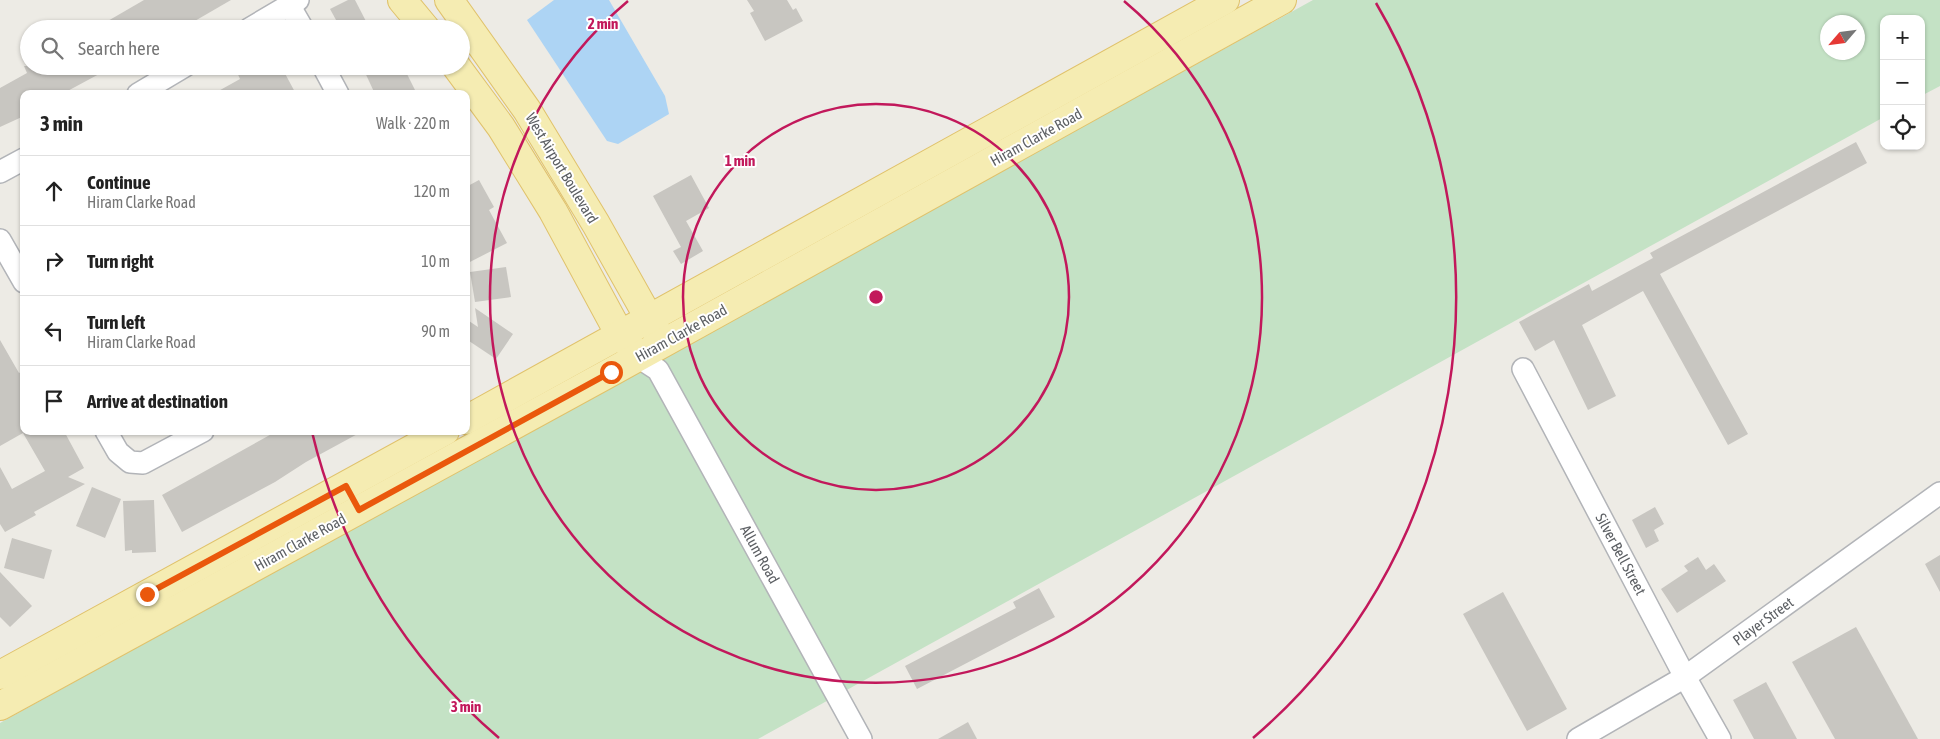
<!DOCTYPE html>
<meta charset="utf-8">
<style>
body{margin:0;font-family:"Asap Condensed",sans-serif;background:#f6f6f6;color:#222}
.controls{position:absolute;right:15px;top:15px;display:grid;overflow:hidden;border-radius:10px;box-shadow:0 1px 4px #0004}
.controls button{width:45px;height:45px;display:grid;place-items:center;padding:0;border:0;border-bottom:1px solid #e0e0e0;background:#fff;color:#222;font:25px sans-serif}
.compass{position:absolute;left:1820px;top:15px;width:45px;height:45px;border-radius:50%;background:#fff;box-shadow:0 1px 4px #0004;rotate:242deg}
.stop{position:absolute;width:15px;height:15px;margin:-11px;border:4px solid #ea580c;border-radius:50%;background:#fff}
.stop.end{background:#ea580c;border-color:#fff;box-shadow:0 1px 5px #0008}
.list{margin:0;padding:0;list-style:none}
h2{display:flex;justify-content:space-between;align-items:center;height:65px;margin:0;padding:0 20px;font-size:21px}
h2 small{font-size:16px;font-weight:400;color:#767676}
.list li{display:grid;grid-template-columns:32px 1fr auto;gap:15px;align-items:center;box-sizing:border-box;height:70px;padding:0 20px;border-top:1px solid #e0e0e0}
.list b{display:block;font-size:19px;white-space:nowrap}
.list p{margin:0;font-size:16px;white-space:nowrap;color:#767676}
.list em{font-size:16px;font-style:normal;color:#767676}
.icon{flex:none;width:28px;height:28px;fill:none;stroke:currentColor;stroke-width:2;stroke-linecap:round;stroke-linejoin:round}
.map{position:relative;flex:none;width:1940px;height:739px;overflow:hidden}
.search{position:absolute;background:#fff;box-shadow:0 1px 4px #0004;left:20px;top:20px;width:450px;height:55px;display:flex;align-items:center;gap:12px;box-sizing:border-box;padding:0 18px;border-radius:28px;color:#767676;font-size:19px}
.panel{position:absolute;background:#fff;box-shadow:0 1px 4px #0004;left:20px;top:90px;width:450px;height:345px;border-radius:10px}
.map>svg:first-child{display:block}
.green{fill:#c4e2c5;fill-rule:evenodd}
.water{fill:#add4f4}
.building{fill:#c8c6c1}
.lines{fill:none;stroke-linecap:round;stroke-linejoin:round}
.minor-casing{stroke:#b2b4b8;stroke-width:24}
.major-casing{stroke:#e0c26b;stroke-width:30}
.minor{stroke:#fff;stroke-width:21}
.major{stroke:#f5ecb2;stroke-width:28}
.route{stroke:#ea580c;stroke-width:6}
.ring{fill:none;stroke:#c2185b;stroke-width:2.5}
.labels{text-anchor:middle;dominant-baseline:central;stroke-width:4;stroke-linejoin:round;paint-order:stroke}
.street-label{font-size:15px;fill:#5c5f63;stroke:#fff}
.centre{fill:#c2185b;stroke:#fff;stroke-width:2.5}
.ring-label{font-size:15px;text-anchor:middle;font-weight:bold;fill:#c2185b;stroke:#fff;stroke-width:4;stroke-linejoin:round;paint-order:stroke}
</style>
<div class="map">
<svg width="1940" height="739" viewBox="0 0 1940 739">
<rect width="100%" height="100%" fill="#edebe5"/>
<path class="green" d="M 1313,0 L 1940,0 L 1940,86 L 1921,96 L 1921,19 L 1884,19 L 1884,117 L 758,739 L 0,739 L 0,723 ZM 1828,22 L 1858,22 L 1858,52 L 1828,52 Z"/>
<polygon class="water" points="554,0 609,0 665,96 669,114 618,144 607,141 527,20"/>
<g class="building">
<polygon points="144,0 231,0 181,29 94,29"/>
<polygon points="348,0 355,0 370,29 341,29 330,9"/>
<polygon points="747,0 787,0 793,10 796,8 803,21 765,41 750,13 754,11"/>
<polygon points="24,66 114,66 62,94 24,94 24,116 0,127 0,88 27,73"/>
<polygon points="243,66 281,66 296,94 213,94 240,79 236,70"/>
<polygon points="362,66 403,66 417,94 375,94"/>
<polygon points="1856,142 1867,163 1660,274 1748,434 1728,445 1643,291 1582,325 1616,396 1588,410 1554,340 1535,351 1519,322 1589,284 1592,291 1653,258 1650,253"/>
<polygon points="691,175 709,208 686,221 703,251 681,264 673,251 681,247 653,196"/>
<polygon points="479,180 494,207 489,210 507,243 466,264 466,187"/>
<polygon points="506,267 511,297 475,302 470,272"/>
<polygon points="475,308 513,334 496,359 466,339 466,319 478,327"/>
<polygon points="0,340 19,373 24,370 24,431 64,431 84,468 68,477 85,484 34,512 36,515 5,532 0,524 0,467 12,489 45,471 23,433 0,446"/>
<polygon points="277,431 363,431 306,462 275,482 182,532 162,495"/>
<polygon points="92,487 121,499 105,538 76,526"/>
<polygon points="154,500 156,552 132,553 132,550 125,551 123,501"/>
<polygon points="1655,507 1664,524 1654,530 1659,541 1646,548 1632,520"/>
<polygon points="12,538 52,550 44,579 4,568"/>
<polygon points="1940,555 1940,592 1925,564"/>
<polygon points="1698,557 1706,570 1714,564 1726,581 1677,613 1661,589 1688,571 1684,566"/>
<polygon points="0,572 32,606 10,627 0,617"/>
<polygon points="1039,588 1055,617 917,689 905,666 1016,608 1013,602"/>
<polygon points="1503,592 1567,709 1527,731 1463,614"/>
<polygon points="1856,627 1918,739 1835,739 1792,662"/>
<polygon points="1766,682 1797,739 1754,739 1733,700"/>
<polygon points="968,722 977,739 938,739"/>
</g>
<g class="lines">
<g class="minor-casing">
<g id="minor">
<polyline points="289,5 303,29"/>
<polyline points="249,29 298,0"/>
<polyline points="323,66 338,94"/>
<polyline points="138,94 185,66"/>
<polyline points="0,172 24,159"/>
<polyline points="0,240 24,282"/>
<polyline points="638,357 658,370 861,739"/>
<polyline points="1523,369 1685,677 1720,739"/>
<polyline points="106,431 118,452 130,462 143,463 203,431"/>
<polyline points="1578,739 1685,677 1940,493"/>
</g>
</g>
<g class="major-casing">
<g id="major">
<polyline points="402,0 426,29"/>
<polyline points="449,0 527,110 596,224 659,336"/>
<polyline points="456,66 501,127 553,211 613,322 632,349"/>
<polyline points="466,420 1225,0"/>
<polyline points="0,675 445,431"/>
<polyline points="0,706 611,372 1282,0"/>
</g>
</g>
<use href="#minor" class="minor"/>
<use href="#major" class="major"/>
</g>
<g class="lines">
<polyline class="route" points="147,594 346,486 359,510 611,372"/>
</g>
<g class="ring">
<circle cx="876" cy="297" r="193"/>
<path d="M1124 1A386 386 0 1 1 628 1"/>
<path d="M499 738A580 580 0 0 1 312 432M1376 3A580 580 0 0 1 1253 738"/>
</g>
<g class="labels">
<g class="street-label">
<text transform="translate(1036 137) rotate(-29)">Hiram Clarke Road</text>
<text transform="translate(562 168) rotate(59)">West Airport Boulevard</text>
<text transform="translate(681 333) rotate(-29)">Hiram Clarke Road</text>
<text transform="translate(300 542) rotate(-29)">Hiram Clarke Road</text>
<text transform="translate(760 554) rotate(61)">Allum Road</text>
<text transform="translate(1621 554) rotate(62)">Silver Bell Street</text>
<text transform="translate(1763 621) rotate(-36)">Player Street</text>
</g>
</g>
<circle cx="876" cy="297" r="8" class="centre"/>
<g class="ring-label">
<text x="603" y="29">2 min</text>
<text x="740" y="166">1 min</text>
<text x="466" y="712">3 min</text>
</g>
</svg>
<div class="controls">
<button>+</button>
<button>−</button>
<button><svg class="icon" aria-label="locate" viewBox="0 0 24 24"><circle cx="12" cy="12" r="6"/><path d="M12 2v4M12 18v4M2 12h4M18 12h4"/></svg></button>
</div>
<svg class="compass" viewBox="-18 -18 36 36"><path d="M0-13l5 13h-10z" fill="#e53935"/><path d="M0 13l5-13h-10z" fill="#767676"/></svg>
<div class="stop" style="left:611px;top:372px"></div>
<div class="stop end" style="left:147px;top:594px"></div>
<div class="search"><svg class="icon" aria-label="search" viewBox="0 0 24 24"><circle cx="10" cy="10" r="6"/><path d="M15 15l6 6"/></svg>Search here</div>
<section class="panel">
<h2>3 min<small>Walk · 220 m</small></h2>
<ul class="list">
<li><svg class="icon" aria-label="ahead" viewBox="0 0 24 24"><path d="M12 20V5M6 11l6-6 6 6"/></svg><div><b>Continue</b><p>Hiram Clarke Road</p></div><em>120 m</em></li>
<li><svg class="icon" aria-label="right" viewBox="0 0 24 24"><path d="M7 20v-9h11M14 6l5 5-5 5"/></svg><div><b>Turn right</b></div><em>10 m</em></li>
<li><svg class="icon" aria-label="left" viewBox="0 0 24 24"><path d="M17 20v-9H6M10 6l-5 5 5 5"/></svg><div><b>Turn left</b><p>Hiram Clarke Road</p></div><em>90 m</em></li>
<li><svg class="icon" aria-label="arrive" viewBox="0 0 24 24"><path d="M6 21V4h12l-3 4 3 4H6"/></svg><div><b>Arrive at destination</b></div></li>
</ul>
</section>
</div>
